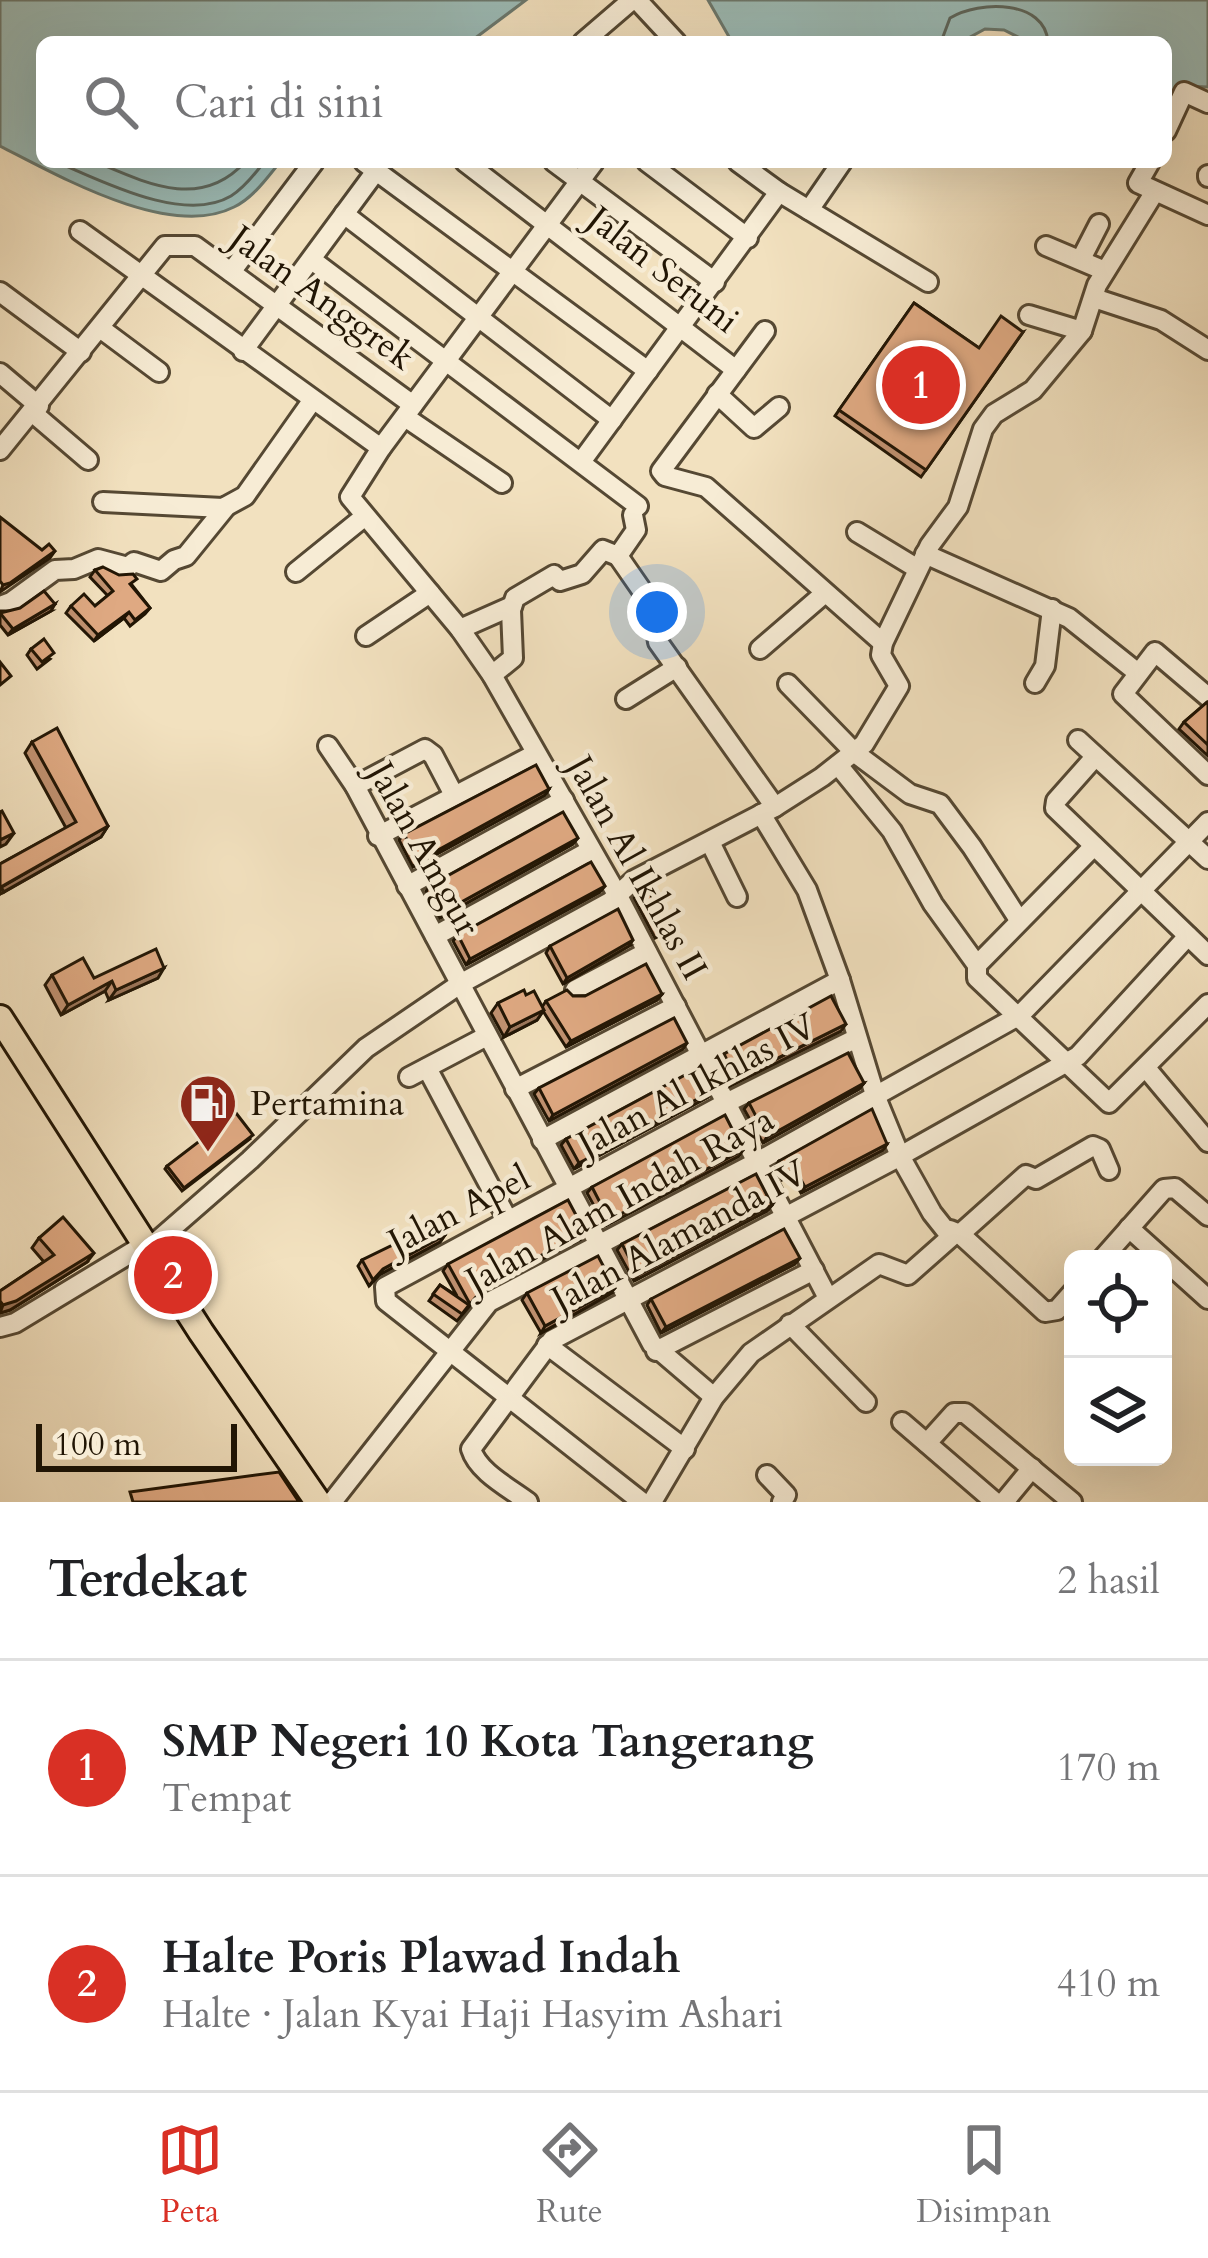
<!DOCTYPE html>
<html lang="id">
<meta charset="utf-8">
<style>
body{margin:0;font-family:Cardo,serif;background:#f2f2f2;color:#202124}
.controls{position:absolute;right:36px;bottom:36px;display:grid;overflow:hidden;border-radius:18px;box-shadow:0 12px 48px #0002}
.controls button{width:108px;height:108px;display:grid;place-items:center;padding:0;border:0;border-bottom:3px solid #e0e0e0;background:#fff;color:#202124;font:60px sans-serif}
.scale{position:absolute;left:36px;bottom:30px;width:201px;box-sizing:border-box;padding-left:12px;border:6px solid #211504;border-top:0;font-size:33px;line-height:42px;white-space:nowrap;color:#211504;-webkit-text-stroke:9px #f7ecd5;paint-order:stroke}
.you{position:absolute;left:657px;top:612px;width:42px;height:42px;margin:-30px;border:9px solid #fff;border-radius:50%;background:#1a73e8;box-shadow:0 0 0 18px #1a73e833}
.badge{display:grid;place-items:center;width:78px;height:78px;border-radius:50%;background:#d93025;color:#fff;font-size:39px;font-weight:700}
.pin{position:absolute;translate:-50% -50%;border:6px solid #fff;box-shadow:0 3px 12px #0006}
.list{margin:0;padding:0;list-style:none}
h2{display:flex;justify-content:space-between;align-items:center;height:156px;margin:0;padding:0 48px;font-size:51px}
h2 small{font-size:39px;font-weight:400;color:#757577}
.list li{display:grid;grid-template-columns:78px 1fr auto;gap:36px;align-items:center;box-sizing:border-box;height:216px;padding:0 48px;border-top:3px solid #e0e0e0}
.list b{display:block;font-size:45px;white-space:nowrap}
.list p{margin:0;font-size:39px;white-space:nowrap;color:#757577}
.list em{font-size:39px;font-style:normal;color:#757577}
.icon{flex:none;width:66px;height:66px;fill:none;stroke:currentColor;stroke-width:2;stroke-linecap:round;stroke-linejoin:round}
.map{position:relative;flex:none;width:1208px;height:1502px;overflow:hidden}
.search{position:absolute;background:#fff;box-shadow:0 12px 48px #0002;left:36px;right:36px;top:36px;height:132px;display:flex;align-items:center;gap:30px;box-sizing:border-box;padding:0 42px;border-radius:18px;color:#757577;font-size:45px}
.sheet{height:588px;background:#fff}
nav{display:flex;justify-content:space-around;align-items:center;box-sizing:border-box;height:168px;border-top:3px solid #e0e0e0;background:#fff;font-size:33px;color:#757577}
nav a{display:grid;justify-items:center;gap:6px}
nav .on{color:#d93025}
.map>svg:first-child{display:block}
.water{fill:#9cbcb7;stroke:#6b796f;stroke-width:3}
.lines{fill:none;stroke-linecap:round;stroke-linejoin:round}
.shore{stroke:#5e685e;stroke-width:3}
.minor-casing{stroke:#554833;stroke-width:24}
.major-casing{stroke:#211504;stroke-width:30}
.minor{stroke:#f7ecd5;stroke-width:18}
.major{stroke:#f2e1bf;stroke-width:24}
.wall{fill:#c09170;stroke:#211504;stroke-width:3}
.shaded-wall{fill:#9c765b;stroke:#211504;stroke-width:3}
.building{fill:#dfa982;stroke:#211504;stroke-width:3}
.labels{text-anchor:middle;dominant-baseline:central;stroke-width:9;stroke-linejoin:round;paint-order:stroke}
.street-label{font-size:36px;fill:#211504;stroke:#f7ecd5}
.poi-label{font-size:36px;fill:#211504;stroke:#f7ecd5;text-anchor:start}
</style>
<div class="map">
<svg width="1208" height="1502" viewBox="0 0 1208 1502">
<rect width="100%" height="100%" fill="#f2e1bf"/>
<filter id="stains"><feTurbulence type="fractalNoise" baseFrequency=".00167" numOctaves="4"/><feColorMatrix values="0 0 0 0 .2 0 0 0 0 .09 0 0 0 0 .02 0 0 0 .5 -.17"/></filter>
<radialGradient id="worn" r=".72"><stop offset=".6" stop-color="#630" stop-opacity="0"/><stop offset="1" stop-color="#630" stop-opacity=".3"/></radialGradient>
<g class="water">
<path d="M 0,0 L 526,0 L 470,42 L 42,42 L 42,162 L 280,162 C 267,178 253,198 234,207 C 170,240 59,176 0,146 Z"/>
<polygon points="708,0 1208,0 1208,87 1186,86 1166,115 1166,42 1028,42 1004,30 985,29 961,42 732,42"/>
</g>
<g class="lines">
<g class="shore">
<path d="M 941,42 L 950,18 C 980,0 1045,0 1048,42"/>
<path d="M 57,162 C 102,181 184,224 231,196 C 244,188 255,174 264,162"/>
<path d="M 96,162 C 148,184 201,210 245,162"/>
</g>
<g class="minor-casing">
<g id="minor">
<polyline points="637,0 676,42"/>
<polyline points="583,42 632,0"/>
<polyline points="1166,131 1184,92 1208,103"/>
<polyline points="364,162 648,371"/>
<polyline points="465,162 736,370"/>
<polyline points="554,162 715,282"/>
<polyline points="594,162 381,448 350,497 460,629 492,675 618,896 828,1298"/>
<polyline points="647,162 748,238"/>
<polyline points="738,162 779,192 928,282"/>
<polyline points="1150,162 1138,183 1208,215"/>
<polyline points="1208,175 1208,177"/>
<polyline points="809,210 842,162"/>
<polyline points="344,214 612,420"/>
<polyline points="80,231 381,448"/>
<polyline points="1046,246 1105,271"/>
<polyline points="1081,259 1099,224"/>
<polyline points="312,260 638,506"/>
<polyline points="231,272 314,162"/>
<polyline points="0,292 81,352"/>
<polyline points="1094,298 1161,320 1208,350"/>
<polyline points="1029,315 1082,331"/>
<polyline points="100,328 159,372"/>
<polyline points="765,331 661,471 665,476 706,487 883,643"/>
<polyline points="243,351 376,171"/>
<polyline points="0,373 39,406"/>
<polyline points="717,394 754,428 779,407"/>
<polyline points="33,413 88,460"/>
<polyline points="405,417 502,483"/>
<polyline points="0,450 165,246 195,246 413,405"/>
<polyline points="581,462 779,192"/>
<polyline points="103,502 223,508 245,496 312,401"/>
<polyline points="857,532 918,569"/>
<polyline points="925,554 1069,618 1138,673"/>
<polyline points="618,556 661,618 656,630 658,642 775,807"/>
<polyline points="296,572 364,517"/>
<polyline points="0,606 11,602 55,570 74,569 98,559 128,567 134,562 161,571 174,560 186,556 225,508"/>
<polyline points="460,629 512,606"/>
<polyline points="366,636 430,593"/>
<polyline points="760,649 825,593"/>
<polyline points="492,675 513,658 511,610 515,598 554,575 560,581 582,574 603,550 618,556 636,530 633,515"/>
<polyline points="1035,683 1045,666 1052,609"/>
<polyline points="788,684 855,753 910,794 940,804 972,847 1019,920"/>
<polyline points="1208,697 1155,652 1123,694 1208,775"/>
<polyline points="626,699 677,667"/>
<polyline points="1078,740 1208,859"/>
<polyline points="328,746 355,786 652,1344 714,1397"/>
<polyline points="1095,757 1056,801 1055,808 1208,955"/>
<polyline points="838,765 892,831 933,904 977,965"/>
<polyline points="355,786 425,749 433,755 454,795"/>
<polyline points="378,836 535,754"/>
<polyline points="710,842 737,897"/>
<polyline points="1094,846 977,965 977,978 1109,1103 1208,1004"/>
<polyline points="407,886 564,800"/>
<polyline points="435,936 591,850"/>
<polyline points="575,990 647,952"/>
<polyline points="427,1068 509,1222"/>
<polyline points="1146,1068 1208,1142"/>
<polyline points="409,1077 487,1036"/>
<polyline points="515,1089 676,1006"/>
<polyline points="542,1140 840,980"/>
<polyline points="1129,1228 1208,1299"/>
<polyline points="950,1230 960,1234 1045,1312 1057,1310 1073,1292"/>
<polyline points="960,1234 1026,1175 1036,1179 1093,1146 1100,1149 1109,1170"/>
<polyline points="148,1249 250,1160 366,1048 460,984 610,902 634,880 775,807 822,777 864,744 899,686 881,655 883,643 930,545 958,507 983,429 994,414 1033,390 1082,331 1097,285 1154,193"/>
<polyline points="1102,1259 1164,1189 1175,1188 1208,1216"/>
<polyline points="790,1324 866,1402"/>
<polyline points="0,1327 15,1323 134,1251"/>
<polyline points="547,1345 685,1449"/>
<polyline points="656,1351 814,1270"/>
<polyline points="902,1422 995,1502"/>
<polyline points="927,1443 954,1413 965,1413 1072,1502"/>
<polyline points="767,1475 786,1495 782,1502"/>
<polyline points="332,1502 489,1302 757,1162 1020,1015 1208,822"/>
<path d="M 528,1502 C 508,1487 478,1472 471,1449 L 552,1340 L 893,1160 L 1078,1056 L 1188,936"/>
<polyline points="642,1502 386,1301 385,1287 728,1102 857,1038"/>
<polyline points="652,1502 714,1397 751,1353 879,1264 908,1275 951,1237 932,1213 900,1156 875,1095 840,980 807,890 761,814"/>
<polyline points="1004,1502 1032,1468"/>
</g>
</g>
<g class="major-casing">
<polyline id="major" points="0,1018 201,1332 318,1502"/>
</g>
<use href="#minor" class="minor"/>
<use href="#major" class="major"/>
</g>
<g class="wall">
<polygon points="914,303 979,348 1023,332 921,477 835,416"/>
<polygon points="95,570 132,585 150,608 145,614 130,626 124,618 94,641 66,613 71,606 95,606 108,596 90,577"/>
<polygon points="0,611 51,611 8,635 0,625"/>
<polygon points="31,649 50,659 37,669 27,655"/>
<polygon points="1208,702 1208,756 1179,729 1184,722"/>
<polygon points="32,742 108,826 101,837 4,892 0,864 66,828 25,753"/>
<polygon points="549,789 545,795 413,867 399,840 404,834"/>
<polygon points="573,844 440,918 426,891 431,885"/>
<polygon points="600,892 466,965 453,941 458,935"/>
<polygon points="639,892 664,934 655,938 634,898"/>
<polygon points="550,946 629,946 563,984 546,953"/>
<polygon points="52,975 94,978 158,978 109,1000 105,991 61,1015 45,985"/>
<polygon points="662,994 657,1000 566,1047 543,1011 537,1020 504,1037 491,1013 498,1003 526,995 542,1007 546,1001 573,996"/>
<polygon points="841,1031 732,1085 719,1060 724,1054"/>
<polygon points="683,1049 549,1121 534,1094 539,1088"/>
<polygon points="864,1083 859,1089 763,1143 744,1109 749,1103"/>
<polygon points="712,1091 708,1097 574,1169 561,1145 566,1139"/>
<polygon points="251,1138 182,1191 165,1169 167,1166"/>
<polygon points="887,1144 883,1150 801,1193 791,1175 782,1180 775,1167 779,1161"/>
<polygon points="739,1156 605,1226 587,1193 592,1187"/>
<polygon points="772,1205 767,1211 634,1281 617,1250 622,1244"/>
<polygon points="445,1235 440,1242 379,1275 369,1286 358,1266 362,1260"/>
<polygon points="39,1238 87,1262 10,1310 0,1313 0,1291 44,1262 32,1248"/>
<polygon points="581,1239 483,1290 457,1321 429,1301 440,1285 457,1296 443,1271 448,1264"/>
<polygon points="795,1264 661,1333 647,1305 651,1299"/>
<polygon points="527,1293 610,1294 541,1333 522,1300"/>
</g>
<g class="shaded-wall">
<polygon points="55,551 50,558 0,592 3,585"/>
<polygon points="55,604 51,611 8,635 13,629"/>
<polygon points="129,612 124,618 94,641 98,635"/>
<polygon points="549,789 545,795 413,867 418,861"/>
<polygon points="108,826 101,837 0,894 0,888"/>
<polygon points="14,833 6,844 0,847 0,840"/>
<polygon points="578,838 573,844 440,918 445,911"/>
<polygon points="605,886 600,892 466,965 470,959"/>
<polygon points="633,940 629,946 563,984 567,978"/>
<polygon points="164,968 158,978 109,1000 116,990"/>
<polygon points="112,981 105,991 61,1015 68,1005"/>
<polygon points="662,994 657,1000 566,1047 571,1041"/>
<polygon points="544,1010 537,1020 504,1037 510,1027"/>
<polygon points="846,1024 841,1031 732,1085 736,1079"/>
<polygon points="687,1043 683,1049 549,1121 553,1115"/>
<polygon points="864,1083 859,1089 763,1143 767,1137"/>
<polygon points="712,1091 708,1097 574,1169 579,1163"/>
<polygon points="887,1144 883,1150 801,1193 805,1187"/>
<polygon points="743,1150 739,1156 605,1226 609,1220"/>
<polygon points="772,1205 767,1211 634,1281 638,1275"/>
<polygon points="585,1232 581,1239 483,1290 487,1284"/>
<polygon points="445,1235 440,1242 379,1275 369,1286 383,1269"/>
<polygon points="94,1253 87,1262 10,1310 0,1313 3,1305"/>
<polygon points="800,1258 795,1264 661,1333 666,1327"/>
<polygon points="615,1288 610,1294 541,1333 545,1326"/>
</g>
<g class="building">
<polygon points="914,303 979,348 1001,316 1023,332 926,470 839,410"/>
<polygon points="0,517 42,550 49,544 55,551 10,583 3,585 0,581"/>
<polygon points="103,567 119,575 133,574 137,579 130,584 150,608 135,620 129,612 98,635 71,606 84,594 95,606 113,591 95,570"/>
<polygon points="44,591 55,604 13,629 0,613 20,608"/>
<polygon points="44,639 54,653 42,662 31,649"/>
<polygon points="0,662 11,676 0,685"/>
<polygon points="1207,702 1208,702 1208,745 1184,722"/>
<polygon points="57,728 108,826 1,887 4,892 0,894 0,864 76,822 32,742"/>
<polygon points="536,765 549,789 418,861 404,834"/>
<polygon points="2,811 14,833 0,840 0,812"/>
<polygon points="563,812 578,838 445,911 431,885"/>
<polygon points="591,862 605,886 470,959 458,935"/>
<polygon points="646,886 668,927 660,932 639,892"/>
<polygon points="618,909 633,940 567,978 550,946"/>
<polygon points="156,949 164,968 116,990 112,981 68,1005 52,975 83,958 94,978"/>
<polygon points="646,964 662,994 571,1041 546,1001 567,990 573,996 585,996"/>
<polygon points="524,990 526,995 534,991 544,1010 510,1027 498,1003"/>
<polygon points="831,996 846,1024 736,1079 724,1054"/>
<polygon points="674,1018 687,1043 553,1115 539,1088"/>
<polygon points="848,1053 864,1083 767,1137 749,1103"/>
<polygon points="700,1067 712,1091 579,1163 566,1139"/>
<polygon points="872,1109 887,1144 805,1187 795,1169 786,1174 779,1161"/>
<polygon points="236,1113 253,1135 184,1188 167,1166"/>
<polygon points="725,1115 743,1150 609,1220 592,1187"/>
<polygon points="756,1174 772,1205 638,1275 622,1244"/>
<polygon points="568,1200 585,1232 487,1284 470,1304 448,1264"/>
<polygon points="63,1217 94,1253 16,1301 3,1305 0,1301 0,1291 54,1255 39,1238"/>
<polygon points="438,1223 445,1235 383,1269 373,1280 362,1260"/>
<polygon points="784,1229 800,1258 666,1327 651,1299"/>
<polygon points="598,1256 615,1288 545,1326 527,1293"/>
<polygon points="440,1285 469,1305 462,1314 433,1294"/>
<polygon points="279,1472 299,1502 133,1502 130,1492"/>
</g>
<defs>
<g id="fuel-pin" transform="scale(3)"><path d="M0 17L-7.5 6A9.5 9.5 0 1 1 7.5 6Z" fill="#8f2418" stroke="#f7ecd5"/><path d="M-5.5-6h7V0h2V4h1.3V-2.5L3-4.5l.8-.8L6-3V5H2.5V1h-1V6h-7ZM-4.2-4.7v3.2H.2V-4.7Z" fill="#fff"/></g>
</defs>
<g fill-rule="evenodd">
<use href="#fuel-pin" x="208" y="1103"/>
</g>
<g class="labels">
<g class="street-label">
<text transform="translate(663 270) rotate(38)">Jalan Seruni</text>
<text transform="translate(322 298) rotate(36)">Jalan Anggrek</text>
<text transform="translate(424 849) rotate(61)">Jalan Amgur</text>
<text transform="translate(637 868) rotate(61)">Jalan Al Ikhlas II</text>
<text transform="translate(697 1085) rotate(-28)">Jalan Al Ikhlas IV</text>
<text transform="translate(620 1200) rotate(-29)">Jalan Alam Indah Raya</text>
<text transform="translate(459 1210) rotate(-27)">Jalan Apel</text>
<text transform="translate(679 1236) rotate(-28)">Jalan Alamanda IV</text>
</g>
<g class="poi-label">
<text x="250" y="1103">Pertamina</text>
</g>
</g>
<rect width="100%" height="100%" filter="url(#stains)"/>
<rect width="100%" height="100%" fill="url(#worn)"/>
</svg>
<div class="controls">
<button><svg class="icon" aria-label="locate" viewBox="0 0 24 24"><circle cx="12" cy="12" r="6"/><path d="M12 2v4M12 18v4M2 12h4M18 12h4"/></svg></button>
<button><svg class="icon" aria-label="layers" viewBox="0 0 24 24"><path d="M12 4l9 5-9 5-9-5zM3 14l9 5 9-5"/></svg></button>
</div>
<div class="scale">100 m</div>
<div class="you"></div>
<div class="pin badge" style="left:921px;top:385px">1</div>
<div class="pin badge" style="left:173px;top:1275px">2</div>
<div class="search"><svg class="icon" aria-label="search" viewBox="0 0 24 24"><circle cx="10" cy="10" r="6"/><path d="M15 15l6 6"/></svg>Cari di sini</div>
</div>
<section class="sheet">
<h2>Terdekat<small>2 hasil</small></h2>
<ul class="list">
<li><span class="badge">1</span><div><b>SMP Negeri 10 Kota Tangerang</b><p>Tempat</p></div><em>170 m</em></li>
<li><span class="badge">2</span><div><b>Halte Poris Plawad Indah</b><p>Halte · Jalan Kyai Haji Hasyim Ashari</p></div><em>410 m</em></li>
</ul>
</section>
<nav>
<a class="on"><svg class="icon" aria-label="map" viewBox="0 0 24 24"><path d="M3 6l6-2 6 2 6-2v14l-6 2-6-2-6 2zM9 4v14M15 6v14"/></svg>Peta</a>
<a><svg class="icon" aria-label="directions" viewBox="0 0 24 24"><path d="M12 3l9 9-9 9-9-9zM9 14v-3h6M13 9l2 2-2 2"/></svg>Rute</a>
<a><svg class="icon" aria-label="saved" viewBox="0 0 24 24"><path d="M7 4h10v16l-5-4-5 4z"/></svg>Disimpan</a>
</nav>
